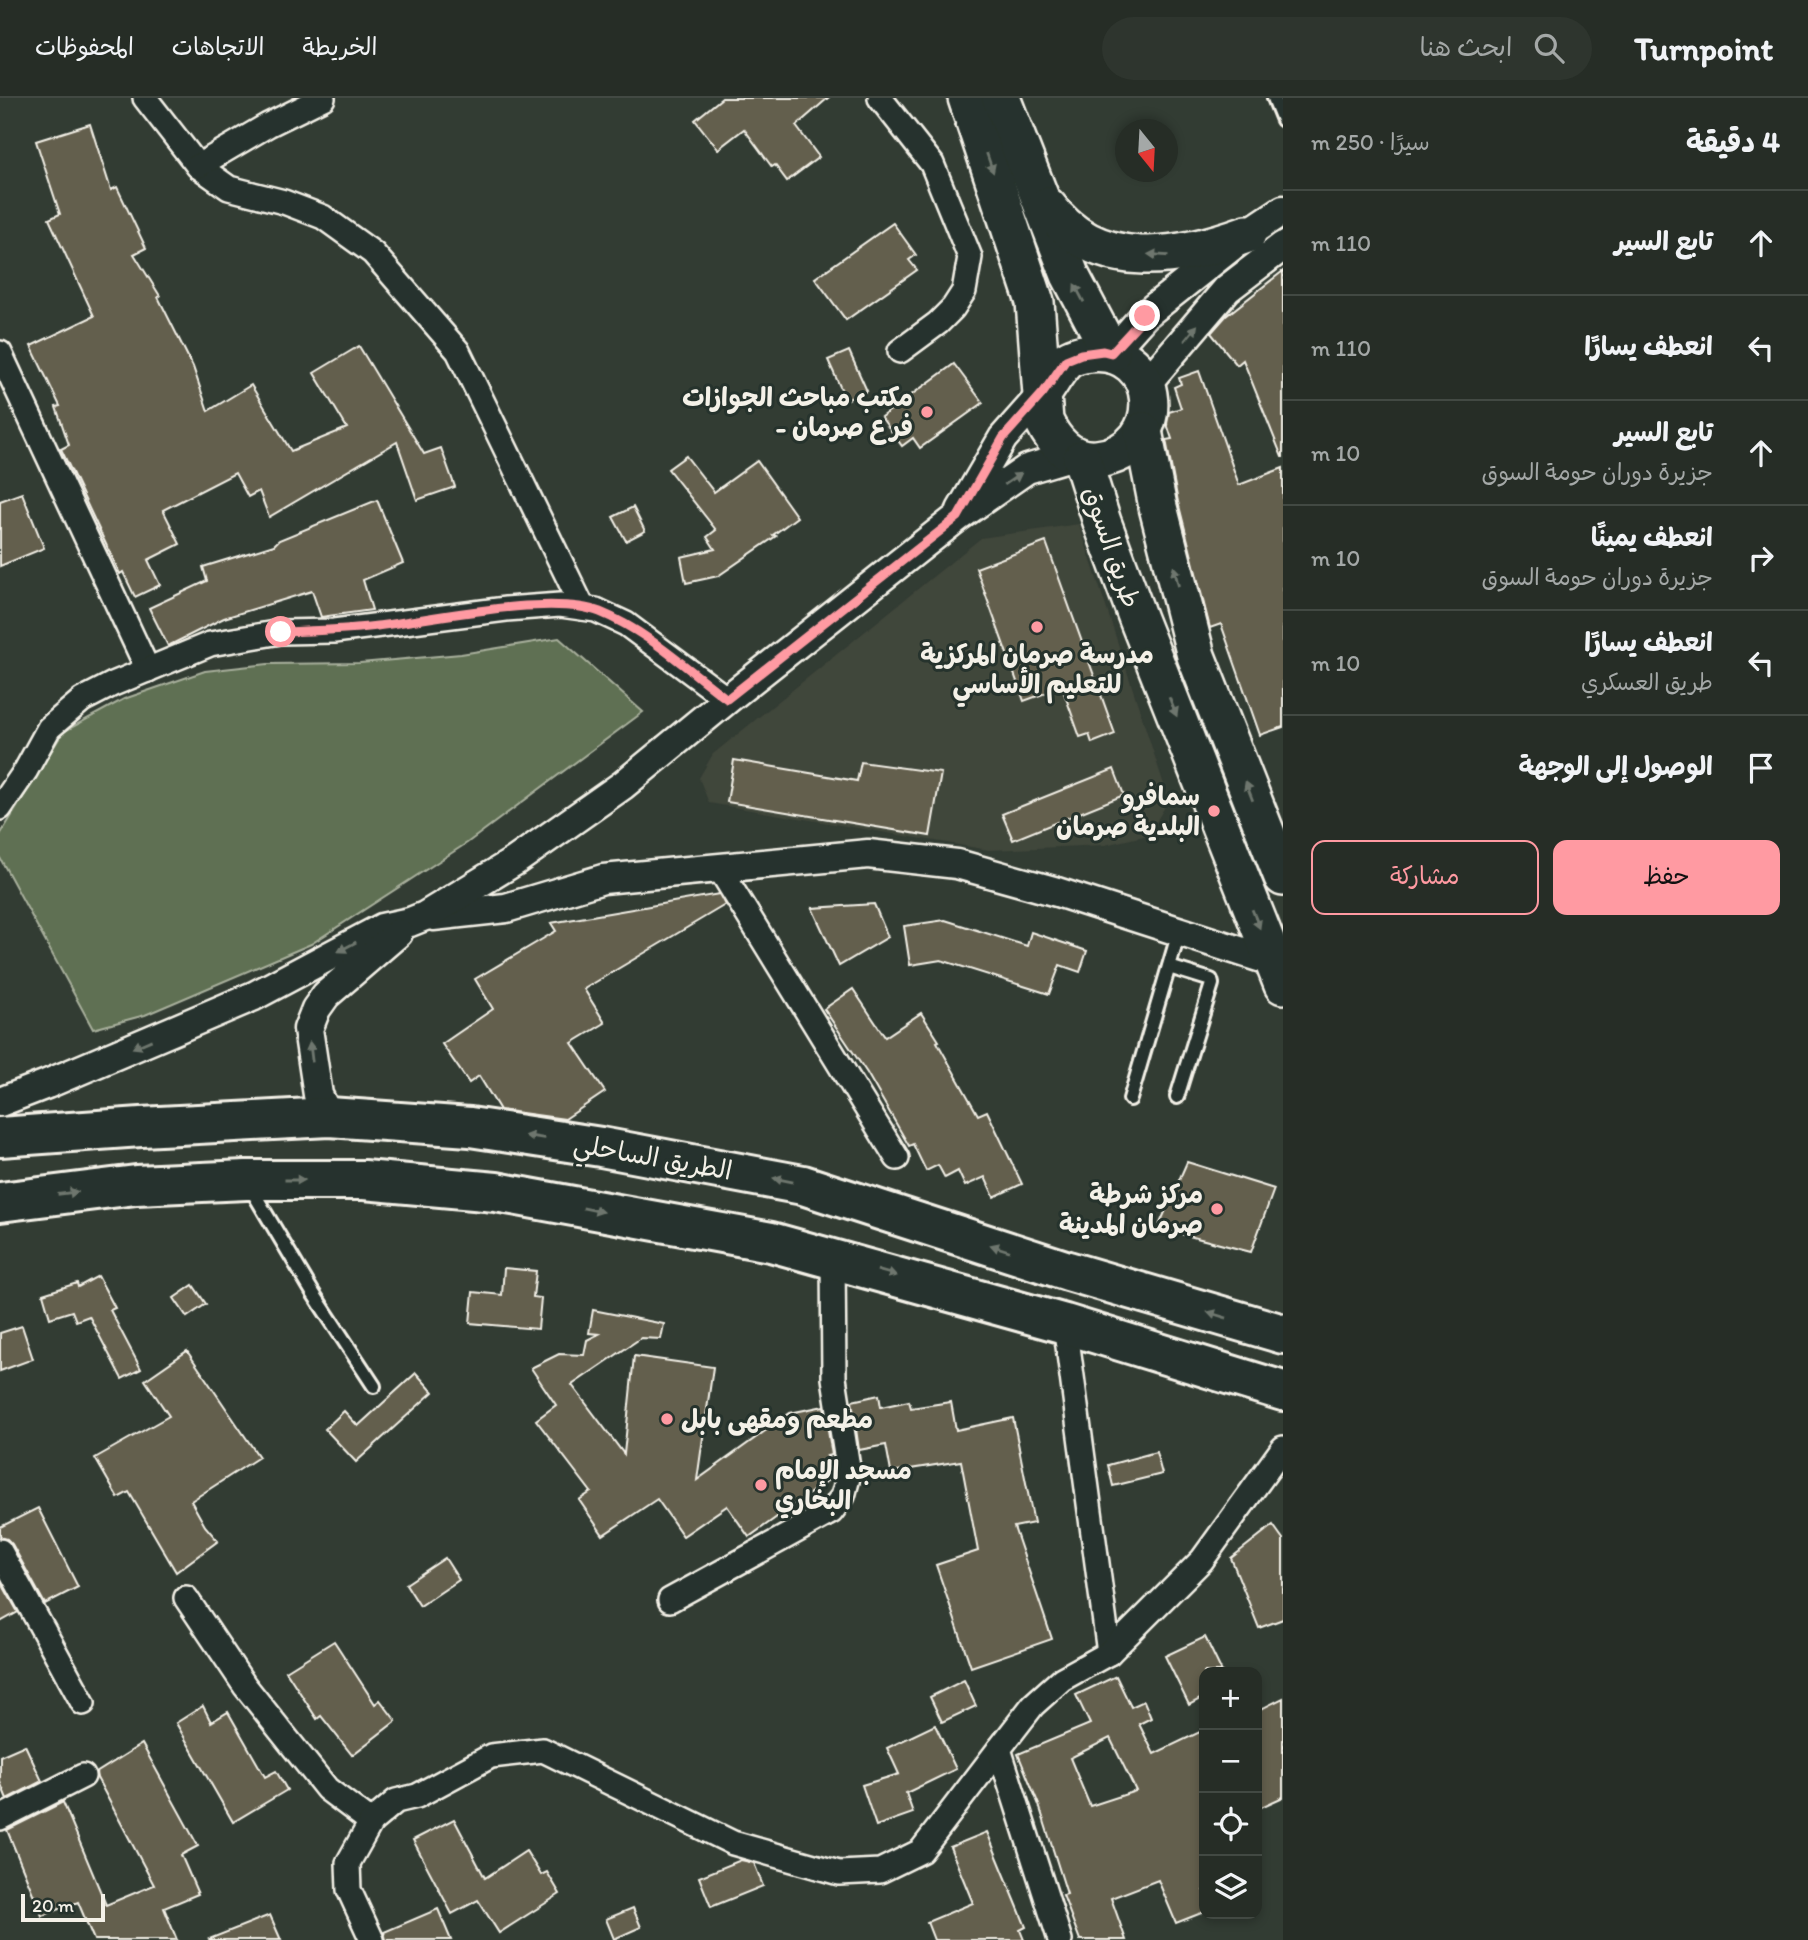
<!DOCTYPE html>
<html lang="ar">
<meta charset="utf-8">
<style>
body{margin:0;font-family:Itim,"Playpen Sans Arabic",sans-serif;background:#2e352e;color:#f1f3f6;direction:rtl}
.controls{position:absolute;right:21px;bottom:21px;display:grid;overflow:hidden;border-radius:14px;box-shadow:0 4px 10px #0003}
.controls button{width:63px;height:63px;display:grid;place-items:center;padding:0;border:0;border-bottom:2px solid #424943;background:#262d26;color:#f1f3f6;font:35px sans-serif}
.compass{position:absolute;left:1115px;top:21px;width:63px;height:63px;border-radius:50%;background:#262d26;box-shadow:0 4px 10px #0003;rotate:162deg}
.scale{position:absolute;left:21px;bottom:18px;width:84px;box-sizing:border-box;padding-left:7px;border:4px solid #f4f1e8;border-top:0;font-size:19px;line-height:24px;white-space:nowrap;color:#f4f1e8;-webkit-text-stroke:5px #26332d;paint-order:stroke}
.stop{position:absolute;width:21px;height:21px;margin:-16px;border:5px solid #ff9aa2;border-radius:50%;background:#fff}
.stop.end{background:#ff9aa2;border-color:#fff;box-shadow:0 2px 7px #0008}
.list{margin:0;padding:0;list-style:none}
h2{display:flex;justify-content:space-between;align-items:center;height:91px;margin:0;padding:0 28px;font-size:30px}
h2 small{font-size:23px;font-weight:400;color:#a4a8a7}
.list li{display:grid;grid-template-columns:46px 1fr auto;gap:21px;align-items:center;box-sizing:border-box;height:105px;padding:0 28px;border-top:2px solid #424943}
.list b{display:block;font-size:26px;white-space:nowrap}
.list p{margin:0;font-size:23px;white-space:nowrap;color:#a4a8a7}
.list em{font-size:23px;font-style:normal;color:#a4a8a7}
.actions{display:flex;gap:14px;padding:21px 28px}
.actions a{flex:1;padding:16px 0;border:2px solid #ff9aa2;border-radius:14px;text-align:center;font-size:24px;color:#ff9aa2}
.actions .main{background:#ff9aa2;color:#111}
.icon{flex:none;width:38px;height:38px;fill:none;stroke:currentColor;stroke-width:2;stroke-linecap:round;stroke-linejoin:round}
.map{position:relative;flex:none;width:1283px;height:1842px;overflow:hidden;direction:ltr}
header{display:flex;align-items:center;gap:42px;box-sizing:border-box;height:98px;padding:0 35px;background:#262d26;border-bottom:2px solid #424943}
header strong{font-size:33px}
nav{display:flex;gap:38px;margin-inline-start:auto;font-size:24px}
.search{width:490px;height:63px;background:#2e352e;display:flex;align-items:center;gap:18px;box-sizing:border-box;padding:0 24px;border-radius:38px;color:#a4a8a7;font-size:26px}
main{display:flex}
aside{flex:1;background:#262d26}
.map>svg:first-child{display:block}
.built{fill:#41463b}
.green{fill:#5e7052;stroke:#a9b09d;stroke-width:2}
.building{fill:#645f4d;stroke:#f4f1e8;stroke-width:2;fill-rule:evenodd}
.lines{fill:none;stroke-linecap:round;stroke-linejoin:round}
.service-casing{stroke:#f4f1e8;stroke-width:18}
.minor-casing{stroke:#f4f1e8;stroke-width:28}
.tertiary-casing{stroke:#f4f1e8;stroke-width:33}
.primary-casing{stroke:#f4f1e8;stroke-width:42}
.trunk-casing{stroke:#f4f1e8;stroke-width:44}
.service{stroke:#26332d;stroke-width:12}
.minor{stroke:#26332d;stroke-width:23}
.tertiary{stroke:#26332d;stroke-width:28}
.primary{stroke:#26332d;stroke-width:37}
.trunk{stroke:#26332d;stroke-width:38}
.oneway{fill:#6e766e}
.route{stroke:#ff9aa2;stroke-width:9}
.poi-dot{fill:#ff9aa2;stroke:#26332d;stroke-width:2.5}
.labels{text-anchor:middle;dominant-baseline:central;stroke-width:6;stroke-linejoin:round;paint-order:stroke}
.poi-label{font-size:26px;font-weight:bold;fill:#f4f1e8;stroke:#26332d;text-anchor:end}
.street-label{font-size:26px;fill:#f4f1e8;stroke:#26332d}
</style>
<header>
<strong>Turnpoint</strong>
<div class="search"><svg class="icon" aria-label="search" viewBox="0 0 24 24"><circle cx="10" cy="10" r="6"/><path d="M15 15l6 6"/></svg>ابحث هنا</div>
<nav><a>الخريطة</a><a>الاتجاهات</a><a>المحفوظات</a></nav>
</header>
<main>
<aside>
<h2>4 دقيقة<small>سيرًا · 250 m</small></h2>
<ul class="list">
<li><svg class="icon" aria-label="ahead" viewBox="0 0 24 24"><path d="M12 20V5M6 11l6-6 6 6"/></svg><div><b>تابع السير</b></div><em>110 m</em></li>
<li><svg class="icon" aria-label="left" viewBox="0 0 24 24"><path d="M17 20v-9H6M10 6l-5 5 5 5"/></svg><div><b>انعطف يسارًا</b></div><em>110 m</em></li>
<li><svg class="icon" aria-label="ahead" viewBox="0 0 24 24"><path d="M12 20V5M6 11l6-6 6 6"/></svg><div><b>تابع السير</b><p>جزيرة دوران حومة السوق</p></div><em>10 m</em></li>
<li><svg class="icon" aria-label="right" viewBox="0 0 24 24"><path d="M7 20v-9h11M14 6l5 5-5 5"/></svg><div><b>انعطف يمينًا</b><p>جزيرة دوران حومة السوق</p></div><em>10 m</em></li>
<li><svg class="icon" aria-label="left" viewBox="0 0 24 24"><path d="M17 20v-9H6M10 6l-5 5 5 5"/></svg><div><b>انعطف يسارًا</b><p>طريق العسكري</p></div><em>10 m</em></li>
<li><svg class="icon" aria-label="arrive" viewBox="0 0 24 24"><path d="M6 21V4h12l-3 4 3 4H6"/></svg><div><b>الوصول إلى الوجهة</b></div></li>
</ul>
<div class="actions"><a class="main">حفظ</a><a>مشاركة</a></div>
</aside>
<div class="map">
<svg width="1283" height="1842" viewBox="0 0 1283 1842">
<rect width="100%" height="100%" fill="#323c33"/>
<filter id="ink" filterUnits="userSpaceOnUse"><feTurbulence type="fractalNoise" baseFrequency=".0143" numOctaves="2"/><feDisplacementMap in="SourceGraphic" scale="14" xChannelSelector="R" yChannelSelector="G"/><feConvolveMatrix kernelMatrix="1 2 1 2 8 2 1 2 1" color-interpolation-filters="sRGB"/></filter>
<g filter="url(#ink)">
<polygon class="built" points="1079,426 1169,702 1148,737 1105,747 989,752 709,705 699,680 713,656 981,440"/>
<polygon class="green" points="559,540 643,614 467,745 311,846 145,917 93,931 0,760 0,737 63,634 124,601 205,573 268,566 360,565 461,556"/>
<g class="building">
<polygon points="722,0 828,0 796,28 819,59 787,83 775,67 772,69 744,31 718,51 695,22"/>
<polygon points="90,26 111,92 117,89 146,150 134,156 160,198 158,199 193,269 208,313 251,287 291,353 347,330 314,275 359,248 424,356 441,350 455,389 417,402 397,344 269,419 259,393 248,399 235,375 163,412 180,446 148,462 160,487 135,499 123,474 120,476 61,351 69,347 56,309 60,308 31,248 94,218 49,121 60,116 36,43"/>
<polygon points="893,125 916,157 909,162 917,172 846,222 815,180"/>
<polygon points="1283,173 1283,359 1282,359 1243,262 1237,267 1211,235 1226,218"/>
<polygon points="849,253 867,293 846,302 828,262"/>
<polygon points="954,266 983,305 920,350 913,340 902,348 881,319"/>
<polygon points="1199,273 1239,387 1283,370 1283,629 1260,637 1221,526 1210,530 1178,404 1166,342 1172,341 1167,326 1169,314 1181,310 1174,289 1181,286 1179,280"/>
<polygon points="686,358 714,394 757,363 797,419 773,437 776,438 718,478 686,485 681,459 715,451 707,439 716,432 668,371"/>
<polygon points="22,395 44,450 0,468 0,403"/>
<polygon points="377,402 403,465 363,482 372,512 321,519 312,493 224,520 168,548 149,510 207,483 203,469 274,447 279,442"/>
<polygon points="633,409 645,433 626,443 613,419"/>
<polygon points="1046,444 1115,636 1092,645 1089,636 1080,639 1062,589 1024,603 976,470"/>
<polygon points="734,662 857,683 861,664 941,675 930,738 727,704"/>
<polygon points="1114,671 1124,697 1013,742 1002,716"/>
<polygon points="719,796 725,807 584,891 605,925 572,945 605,994 565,1021 500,1012 479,978 469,985 442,946 493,911 475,881 556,833 551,825"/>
<polygon points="874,806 888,839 839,868 812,810"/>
<polygon points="945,822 1027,848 1031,834 1087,853 1080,874 1060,867 1049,896 941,862 910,867 904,828"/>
<polygon points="853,891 885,939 921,915 939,943 937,944 978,1017 987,1013 1022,1086 994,1099 985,1079 965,1088 958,1073 945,1080 938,1067 926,1073 913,1046 909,1048 867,975 824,911"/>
<polygon points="1187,1064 1274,1091 1251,1154 1158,1130"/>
<polygon points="504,1170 536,1173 533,1199 541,1200 538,1231 470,1225 473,1194 502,1197"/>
<polygon points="98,1178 115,1210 110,1212 141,1271 122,1281 89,1218 76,1223 72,1213 50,1220 43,1196 77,1185 78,1189"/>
<polygon points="193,1187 206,1206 187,1219 174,1200"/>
<polygon points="593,1212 664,1226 661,1241 641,1240 572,1287 624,1356 634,1258 713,1269 697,1382 790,1315 824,1308 832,1357 827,1358 834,1368 834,1378 749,1439 727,1408 683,1438 657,1401 603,1437 579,1402 591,1394 536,1322 556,1307 531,1270 559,1256 584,1257 587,1242 599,1236 589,1235"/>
<polygon points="22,1228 33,1261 0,1273 0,1235"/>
<polygon points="187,1253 259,1359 191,1403 205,1428 218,1443 176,1474 129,1394 118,1400 95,1360 169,1318 145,1282"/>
<polygon points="416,1275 433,1294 356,1364 325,1331 344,1313 358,1328"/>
<polygon points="879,1297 881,1309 909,1303 911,1310 951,1304 956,1332 1013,1320 1034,1425 1014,1429 1052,1541 971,1569 936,1467 978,1453 961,1363 891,1374 886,1347 859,1352 852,1303"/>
<polygon points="1156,1354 1162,1376 1113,1388 1108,1367"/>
<polygon points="38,1410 78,1489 45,1506 12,1446 7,1441 0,1439 0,1429"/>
<polygon points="1273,1427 1283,1441 1283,1521 1259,1530 1231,1460"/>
<polygon points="445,1460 459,1482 420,1508 406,1486"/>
<polygon points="0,1482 18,1514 0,1524"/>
<polygon points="1205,1539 1222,1574 1204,1574 1204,1599 1189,1607 1165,1558"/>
<polygon points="334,1543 375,1606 380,1602 396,1623 352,1657 321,1618 317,1621 286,1573"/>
<path d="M 1116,1578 L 1131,1609 L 1144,1603 L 1151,1620 L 1139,1626 L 1154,1656 L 1204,1632 L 1204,1814 L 1176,1825 L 1158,1782 L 1111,1800 L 1126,1842 L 1080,1842 L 1063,1797 L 1067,1796 L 1039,1707 L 1018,1656 L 1090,1626 L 1076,1597 ZM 1110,1640 L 1136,1693 L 1090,1708 L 1070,1660 Z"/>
<polygon points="964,1582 976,1608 942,1624 930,1599"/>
<polygon points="1283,1600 1283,1699 1257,1711 1257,1613"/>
<polygon points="203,1608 211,1624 228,1614 265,1679 276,1673 287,1692 233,1724 176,1625"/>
<polygon points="935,1627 956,1671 906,1695 913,1715 876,1728 862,1687 899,1676 887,1650"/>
<polygon points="142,1646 198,1748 181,1757 198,1796 164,1810 177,1842 94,1842 78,1804 42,1818 7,1732 63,1704 106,1807 154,1787 97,1680 96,1675"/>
<polygon points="25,1647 42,1683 7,1701 0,1684 0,1658"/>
<polygon points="454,1721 485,1780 526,1753 541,1777 547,1774 560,1796 499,1835 478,1802 452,1816 413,1742"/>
<polygon points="987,1734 1026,1829 1020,1832 1024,1842 934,1842 927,1824 973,1805 950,1749"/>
<polygon points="741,1762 754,1765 763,1788 711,1809 699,1779"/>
<polygon points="633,1810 641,1829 614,1841 606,1821"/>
<polygon points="438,1811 451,1842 386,1842 384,1834"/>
<polygon points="270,1817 281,1842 210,1842 209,1841"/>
</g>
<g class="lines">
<g class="service-casing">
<g id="service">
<polyline points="1274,0 1283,22"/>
<polyline points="1169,869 1211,882 1212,886 1177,999"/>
<polyline points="1130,1001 1179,834"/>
<polyline points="250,1089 313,1195 374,1288"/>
</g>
</g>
<g class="minor-casing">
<g id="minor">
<polyline points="145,0 198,68 229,90 284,104 323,119 373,155 458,253 583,510"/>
<polyline points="880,0 932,66 970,159 964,193 953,210 938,225 900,253"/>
<polyline points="198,68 268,27 323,0"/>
<polyline points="0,255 148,572"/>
<polyline points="0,710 26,672 49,630 82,602 113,586 210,546 281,534 334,533 506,511 560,507 596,512 626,526 727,601"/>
<polyline points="719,770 897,1060"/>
<polyline points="1065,1226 1109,1555"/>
<polyline points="0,1453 83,1605"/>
<polyline points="186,1500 245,1588 327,1691 371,1724"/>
<polyline points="670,1502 831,1414 843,1398 849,1376 834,1280 833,1160"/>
<polyline points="0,1720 83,1678"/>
<polyline points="372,1842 349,1792 348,1765 371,1724 396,1703 417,1698 491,1658 543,1652 733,1745 839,1775 880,1773 921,1753 999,1651"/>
<polyline points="1060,1842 999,1651 1033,1607 1062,1581 1109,1555 1202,1462 1283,1350"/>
</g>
</g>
<g class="tertiary-casing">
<g id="tertiary">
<polyline points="1111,255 1145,217 1247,136 1283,112"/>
<polyline points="1146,286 1227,191 1283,148"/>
<polyline points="961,412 1003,340 1043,295"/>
<polyline points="433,818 506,810 603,781 868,756 957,766 1057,794 1274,864"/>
<polyline points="0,1004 47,986 254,898 382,830 410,824 425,818 515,763 623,687 729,600 958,419 1027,371 1074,357"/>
<polyline points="329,1019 318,997 308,931 316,911 326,897 398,835"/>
</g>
</g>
<g class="primary-casing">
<g id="primary">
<path d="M 967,0 L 1035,204 L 1044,323 C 1054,344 1071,364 1097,361 C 1172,352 1162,247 1090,255 C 1082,256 1071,258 1065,264 C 1057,272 1050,285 1043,295"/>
<polyline points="1001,0 1070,177 1111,255"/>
<path d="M 1047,108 C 1097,176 1178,161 1247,136"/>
<polyline points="1143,333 1158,409 1196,558 1283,779"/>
<polyline points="1082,361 1102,424 1138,521 1283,887"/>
</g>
</g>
<g class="trunk-casing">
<g id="trunk">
<polyline points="0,1039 141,1029 329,1019 470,1029 601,1049 803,1087 1068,1173 1283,1236"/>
<polyline points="0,1104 136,1087 246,1082 364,1082 496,1094 771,1144 1065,1226 1283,1293"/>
</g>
</g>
<use href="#service" class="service"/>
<use href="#minor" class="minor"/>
<use href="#tertiary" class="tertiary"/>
<use href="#primary" class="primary"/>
<use href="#trunk" class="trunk"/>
</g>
<defs><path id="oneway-solid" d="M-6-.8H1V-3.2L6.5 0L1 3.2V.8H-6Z" transform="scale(1.75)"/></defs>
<g class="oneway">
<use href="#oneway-solid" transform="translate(990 65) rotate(71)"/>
<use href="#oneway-solid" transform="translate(1158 157) rotate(-176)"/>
<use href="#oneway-solid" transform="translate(1079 195) rotate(-118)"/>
<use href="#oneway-solid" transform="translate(1191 235) rotate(-51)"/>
<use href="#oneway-solid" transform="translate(1013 381) rotate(-34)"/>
<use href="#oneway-solid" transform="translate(1176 478) rotate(-104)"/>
<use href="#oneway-solid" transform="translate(1173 609) rotate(68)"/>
<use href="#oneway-solid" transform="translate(1249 693) rotate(-111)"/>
<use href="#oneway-solid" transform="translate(1256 821) rotate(68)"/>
<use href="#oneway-solid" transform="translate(347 849) rotate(152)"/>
<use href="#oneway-solid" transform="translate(142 946) rotate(157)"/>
<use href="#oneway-solid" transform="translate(311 954) rotate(-97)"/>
<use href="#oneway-solid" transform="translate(535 1039) rotate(-171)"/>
<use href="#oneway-solid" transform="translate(295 1082)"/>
<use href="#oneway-solid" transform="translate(783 1082) rotate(-168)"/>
<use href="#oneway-solid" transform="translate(68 1095) rotate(-7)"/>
<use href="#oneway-solid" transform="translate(593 1112) rotate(11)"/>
<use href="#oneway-solid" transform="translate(1000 1150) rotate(-162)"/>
<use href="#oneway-solid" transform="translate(887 1175) rotate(16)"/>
<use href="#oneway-solid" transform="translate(1217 1217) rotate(-163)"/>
</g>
</g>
<g class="lines" filter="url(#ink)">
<path class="route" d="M 281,534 C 313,533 345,532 377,528 C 431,521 552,495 600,514 C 647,533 687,571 727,601 L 958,419 L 1003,340 L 1043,295 L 1066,262 L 1081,256 L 1103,253 L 1111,255 L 1145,218"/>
</g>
<g class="poi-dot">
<circle cx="927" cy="314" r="7"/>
<circle cx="1037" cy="529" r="7"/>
<circle cx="1214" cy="713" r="7"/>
<circle cx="1217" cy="1111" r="7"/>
<circle cx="667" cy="1321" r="7"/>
<circle cx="761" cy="1387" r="7"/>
</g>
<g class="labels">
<g class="poi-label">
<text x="913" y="299">مكتب مباحث الجوازات<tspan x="913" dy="30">- فرع صرمان</tspan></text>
<text x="1037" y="556" text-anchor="middle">مدرسة صرمان المركزية<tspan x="1037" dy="30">للتعليم الأساسي</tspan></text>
<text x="1200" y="698">سمافرو<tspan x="1200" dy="30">البلدية صرمان</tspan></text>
<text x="1203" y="1096">مركز شرطة<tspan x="1203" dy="30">صرمان المدينة</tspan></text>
<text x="681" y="1321" text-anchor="start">مطعم ومقهى بابل</text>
<text x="775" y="1372" text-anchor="start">مسجد الإمام<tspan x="775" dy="30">البخاري</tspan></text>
</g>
<g class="street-label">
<text transform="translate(1112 449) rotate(71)">طريق السوق</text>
<text transform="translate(653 1059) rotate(10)">الطريق الساحلي</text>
</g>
</g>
</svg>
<div class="controls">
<button>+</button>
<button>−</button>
<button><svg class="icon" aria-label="locate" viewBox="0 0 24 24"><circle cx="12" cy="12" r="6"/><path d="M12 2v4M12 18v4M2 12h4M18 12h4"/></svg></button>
<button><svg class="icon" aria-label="layers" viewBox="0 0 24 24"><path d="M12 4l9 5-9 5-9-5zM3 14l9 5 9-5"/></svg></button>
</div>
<svg class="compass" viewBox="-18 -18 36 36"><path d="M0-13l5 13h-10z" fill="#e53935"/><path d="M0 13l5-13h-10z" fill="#a4a8a7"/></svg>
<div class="scale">20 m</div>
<div class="stop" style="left:281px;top:534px"></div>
<div class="stop end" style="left:1145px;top:218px"></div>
</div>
</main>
